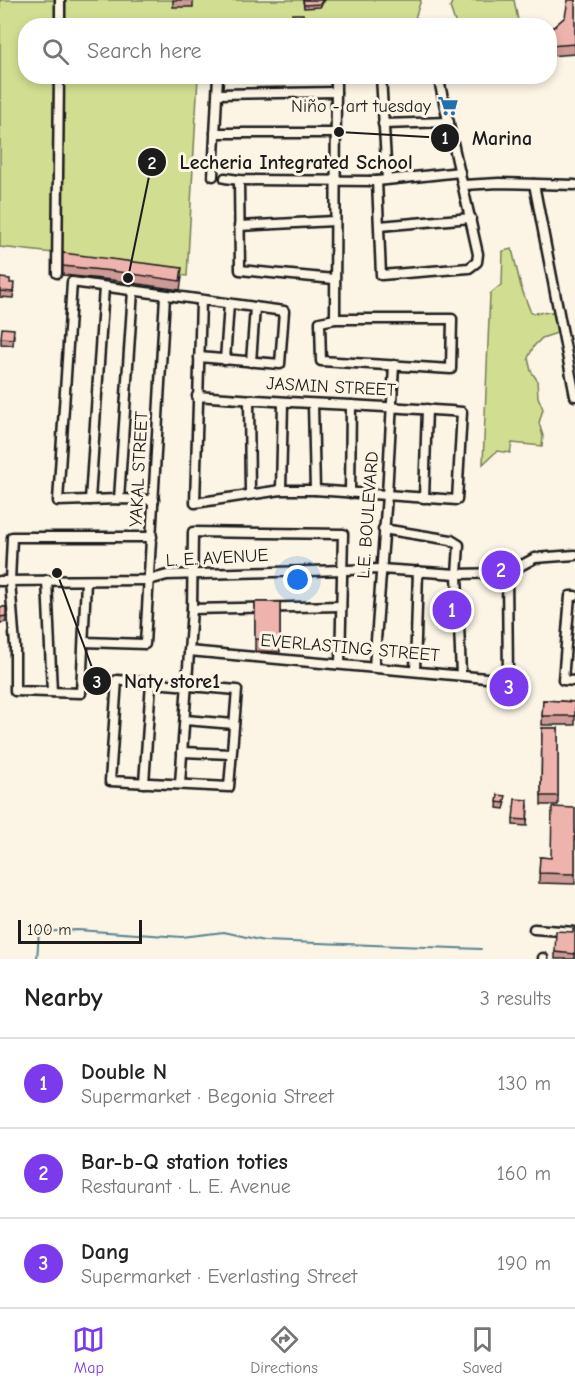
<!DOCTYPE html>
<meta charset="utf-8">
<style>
body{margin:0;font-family:"Comic Neue",sans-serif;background:#f6f6f6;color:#222}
.scale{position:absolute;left:18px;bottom:15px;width:124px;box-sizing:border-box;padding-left:6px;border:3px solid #1c1c1c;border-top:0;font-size:16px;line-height:21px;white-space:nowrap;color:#1c1c1c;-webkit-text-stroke:4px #fcf5e5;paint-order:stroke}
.you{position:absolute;left:298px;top:580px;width:21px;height:21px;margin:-15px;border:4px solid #fff;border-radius:50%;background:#1a73e8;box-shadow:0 0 0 9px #1a73e833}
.badge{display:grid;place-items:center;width:39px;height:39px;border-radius:50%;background:#7c3aed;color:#fff;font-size:20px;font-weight:700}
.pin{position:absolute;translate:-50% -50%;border:3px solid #fff;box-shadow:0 2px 6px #0006}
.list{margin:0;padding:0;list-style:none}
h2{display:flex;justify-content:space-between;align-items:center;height:78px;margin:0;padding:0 24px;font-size:26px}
h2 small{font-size:20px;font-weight:400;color:#767676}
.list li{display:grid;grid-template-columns:39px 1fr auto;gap:18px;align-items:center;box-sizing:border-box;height:90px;padding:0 24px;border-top:2px solid #e0e0e0}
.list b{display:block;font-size:22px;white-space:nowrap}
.list p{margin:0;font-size:20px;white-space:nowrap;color:#767676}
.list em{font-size:20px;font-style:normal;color:#767676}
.icon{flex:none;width:33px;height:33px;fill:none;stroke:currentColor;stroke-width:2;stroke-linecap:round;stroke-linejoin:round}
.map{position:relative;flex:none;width:575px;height:959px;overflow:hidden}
.search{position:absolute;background:#fff;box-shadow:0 3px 9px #0003;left:18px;right:18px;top:18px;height:66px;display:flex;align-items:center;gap:15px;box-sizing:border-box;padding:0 21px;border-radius:24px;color:#767676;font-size:22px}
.sheet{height:348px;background:#fff}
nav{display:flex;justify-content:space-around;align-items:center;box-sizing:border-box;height:84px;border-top:2px solid #e0e0e0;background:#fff;font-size:16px;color:#767676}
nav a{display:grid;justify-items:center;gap:3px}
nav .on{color:#7c3aed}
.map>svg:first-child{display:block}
.green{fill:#d1de91;stroke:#767d56;stroke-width:1.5}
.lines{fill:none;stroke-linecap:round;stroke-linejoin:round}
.stream{stroke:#578292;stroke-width:2}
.street-casing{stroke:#1c1c1c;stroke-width:13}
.street{stroke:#fcf5e5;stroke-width:8}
.wall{fill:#ce9a95;stroke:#1c1c1c;stroke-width:1.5}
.building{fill:#efb3ad;stroke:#1c1c1c;stroke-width:1.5}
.labels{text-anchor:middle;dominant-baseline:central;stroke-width:6;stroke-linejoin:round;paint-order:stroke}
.poi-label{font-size:18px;fill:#1c1c1c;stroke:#fcf5e5;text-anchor:end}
.street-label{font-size:18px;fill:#1c1c1c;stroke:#fcf5e5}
.leader{fill:none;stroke:#1c1c1c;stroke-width:2}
.callout-dot{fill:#1c1c1c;stroke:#fcf5e5;stroke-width:2}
.mark-label{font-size:18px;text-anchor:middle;font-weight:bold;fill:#fff}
.callout-label{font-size:20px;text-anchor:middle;font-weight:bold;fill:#1c1c1c;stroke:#fcf5e5;stroke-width:6;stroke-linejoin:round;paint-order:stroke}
</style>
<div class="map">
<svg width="575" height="959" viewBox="0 0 575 959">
<rect width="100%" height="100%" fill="#fcf5e5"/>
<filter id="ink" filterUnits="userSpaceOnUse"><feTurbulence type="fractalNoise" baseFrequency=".0167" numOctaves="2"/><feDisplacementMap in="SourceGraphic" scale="12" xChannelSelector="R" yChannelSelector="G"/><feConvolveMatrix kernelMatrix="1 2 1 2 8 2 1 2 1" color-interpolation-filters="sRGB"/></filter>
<g filter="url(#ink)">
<g class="green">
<polygon points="0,0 57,0 56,25 26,26 26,76 55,77 53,253 0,247"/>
<path d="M 63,0 L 421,0 L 413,24 C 388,28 366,23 341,24 C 248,27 155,26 63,26 Z"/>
<polygon points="453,0 514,0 519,25 456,25 450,7"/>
<polygon points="62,77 198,77 187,276 60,260"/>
<polygon points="512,249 521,287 531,313 553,312 556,316 557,333 542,338 534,346 528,358 531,371 537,380 538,397 543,409 539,423 543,436 542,446 512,443 510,453 497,451 483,464 490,294 502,284 503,251"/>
</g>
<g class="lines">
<polyline class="stream" points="37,959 39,932 77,930 182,937 224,932 264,941 481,949"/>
<g class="street-casing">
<g id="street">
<polyline points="60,26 60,0"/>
<polyline points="381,76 387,179"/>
<polyline points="218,94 336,92"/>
<polyline points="383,124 449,122"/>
<polyline points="215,133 335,133"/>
<polyline points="213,176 218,76"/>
<polyline points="225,178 239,180 377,181 460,172"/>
<polyline points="239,180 240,270 334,279"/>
<polyline points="377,181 381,275 469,268 477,262 478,254 438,76"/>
<polyline points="534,184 575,396"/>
<polyline points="464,185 499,183 575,185"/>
<polyline points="239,226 334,221"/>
<polyline points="380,226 471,218"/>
<polyline points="57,273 59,76"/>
<polygon points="335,319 452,319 451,369 321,361 320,322"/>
<polyline points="335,319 336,76"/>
<polyline points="225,360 229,304"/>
<polyline points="251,362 255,307"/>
<path d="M 197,396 C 285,403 374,405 462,412 L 457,500 L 315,490 L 281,490 L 195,503 L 201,301"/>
<polyline points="249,400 250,494"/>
<polyline points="313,404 315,490"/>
<polyline points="281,490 283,403"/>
<polyline points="350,493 351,405"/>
<polyline points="424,498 427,409"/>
<polyline points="119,499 133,291"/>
<polyline points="90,500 104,287"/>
<polyline points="154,500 119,499 58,501 72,282 284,311 280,364 199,357"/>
<polyline points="383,529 451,540 459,545 457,574 461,675"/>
<polyline points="47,580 52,692"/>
<polyline points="0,581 149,580 167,575 380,569 457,574 507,573 535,558 575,555"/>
<polyline points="86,581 81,693 15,691 15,646 10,581 12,537 152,537"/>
<polyline points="575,596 570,596 563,680 575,681"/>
<polyline points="192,609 341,606"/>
<polyline points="84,642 145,644 165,296"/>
<polyline points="189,651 508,680 507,573"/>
<polyline points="374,667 387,495 394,365"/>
<polyline points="415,671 418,571"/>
<polygon points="117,680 237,690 229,787 110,781"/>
<polyline points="185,720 234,724"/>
<polyline points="182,752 231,754"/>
<polyline points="144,783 151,683"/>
<polyline points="180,784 192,609 193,532 343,534 340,664"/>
<polyline points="534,929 575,932"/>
<polyline points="543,959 543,958"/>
</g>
</g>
<use href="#street" class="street"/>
</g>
<g class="wall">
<rect x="173" y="0" width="20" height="7"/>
<polygon points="303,0 325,0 320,7 304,8"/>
<polygon points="575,0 575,54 549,56 549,31 565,17"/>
<polygon points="63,253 182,277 180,290 112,280 63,275"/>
<polygon points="0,278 10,283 14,289 13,298 0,297"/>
<polygon points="14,335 13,345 1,344 1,338"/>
<polygon points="255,602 280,602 280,652 255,651"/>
<polygon points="0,607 6,607 6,622 0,623"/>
<polygon points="543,700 575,702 575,725 542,725"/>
<polygon points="542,728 558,728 558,805 541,805"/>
<polygon points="498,795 506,802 504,809 497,808"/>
<polygon points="528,806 527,826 513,825 513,819"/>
<polygon points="575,808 575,884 539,883 540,857 551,858"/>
<polygon points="575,929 575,959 555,959 555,952"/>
</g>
<g class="building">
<polygon points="303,0 323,0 320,4 304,5"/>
<polygon points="568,0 575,0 575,44 549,46 549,31 565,17"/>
<rect x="292" y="14" width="11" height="12"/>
<polygon points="63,253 182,268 180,281 112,271 63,266"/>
<polygon points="0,278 10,279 10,283 14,283 13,292 0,291"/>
<polygon points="2,328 14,329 13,339 1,338"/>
<polygon points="255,602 280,602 280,640 255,639"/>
<polygon points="0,607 6,607 6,616 0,617"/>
<polygon points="543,700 575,702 575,716 542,716"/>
<polygon points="542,728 558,728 558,796 541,796"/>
<polygon points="498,795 506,796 504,803 497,802"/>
<polygon points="515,799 528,800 527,820 513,819"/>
<polygon points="552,807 575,808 575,874 539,873 540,857 551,858"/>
<polygon points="573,929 575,929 575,954 555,952 556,931 573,932"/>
</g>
</g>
<defs>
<g id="supermarket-bare" transform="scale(1.62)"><path d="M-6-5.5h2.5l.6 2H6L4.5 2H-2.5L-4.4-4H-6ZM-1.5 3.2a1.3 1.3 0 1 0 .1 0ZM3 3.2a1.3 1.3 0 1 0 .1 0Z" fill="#1f6fb2" stroke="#fcf5e5" stroke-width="2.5" paint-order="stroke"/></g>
</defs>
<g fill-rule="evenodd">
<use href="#supermarket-bare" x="448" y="106"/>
</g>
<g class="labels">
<g class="poi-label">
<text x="431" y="106">Niño - art tuesday</text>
</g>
<g class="street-label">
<text transform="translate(331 387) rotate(3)">JASMIN STREET</text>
<text transform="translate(139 469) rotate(-87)">YAKAL STREET</text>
<text transform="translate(368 515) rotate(-86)">L.E. BOULEVARD</text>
<text transform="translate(217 558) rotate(-3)">L. E. AVENUE</text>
<text transform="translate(350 648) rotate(5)">EVERLASTING STREET</text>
</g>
</g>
<path class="leader" d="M339 132L445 138M128 278L152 162M57 573L97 681"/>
<g class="callout-dot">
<circle cx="339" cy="132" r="6"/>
<circle cx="128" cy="278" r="6"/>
<circle cx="57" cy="573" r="6"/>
<circle cx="445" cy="138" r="15"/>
<circle cx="152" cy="162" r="15"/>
<circle cx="97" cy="681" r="15"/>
</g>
<g class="mark-label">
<text x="445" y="144">1</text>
<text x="152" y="169">2</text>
<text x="97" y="688">3</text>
</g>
<g class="callout-label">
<text x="502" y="145">Marina</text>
<text x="296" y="169">Lecheria Integrated School</text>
<text x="172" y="688">Naty store1</text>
</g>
</svg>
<div class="scale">100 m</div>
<div class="you"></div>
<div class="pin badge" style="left:452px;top:610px">1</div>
<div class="pin badge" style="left:501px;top:570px">2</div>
<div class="pin badge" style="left:509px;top:687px">3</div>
<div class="search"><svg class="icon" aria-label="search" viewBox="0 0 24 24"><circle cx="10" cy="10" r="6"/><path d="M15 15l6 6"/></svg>Search here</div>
</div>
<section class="sheet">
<h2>Nearby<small>3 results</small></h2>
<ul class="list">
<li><span class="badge">1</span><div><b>Double N</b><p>Supermarket · Begonia Street</p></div><em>130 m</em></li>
<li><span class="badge">2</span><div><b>Bar-b-Q station toties</b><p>Restaurant · L. E. Avenue</p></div><em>160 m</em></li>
<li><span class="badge">3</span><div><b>Dang</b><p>Supermarket · Everlasting Street</p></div><em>190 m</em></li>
</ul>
</section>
<nav>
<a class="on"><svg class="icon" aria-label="map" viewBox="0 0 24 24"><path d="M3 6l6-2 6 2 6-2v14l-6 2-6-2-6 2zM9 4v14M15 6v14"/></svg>Map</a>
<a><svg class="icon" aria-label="directions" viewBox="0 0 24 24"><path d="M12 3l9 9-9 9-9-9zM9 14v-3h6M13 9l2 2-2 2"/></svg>Directions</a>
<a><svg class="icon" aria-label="saved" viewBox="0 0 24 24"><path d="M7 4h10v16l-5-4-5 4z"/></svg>Saved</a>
</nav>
